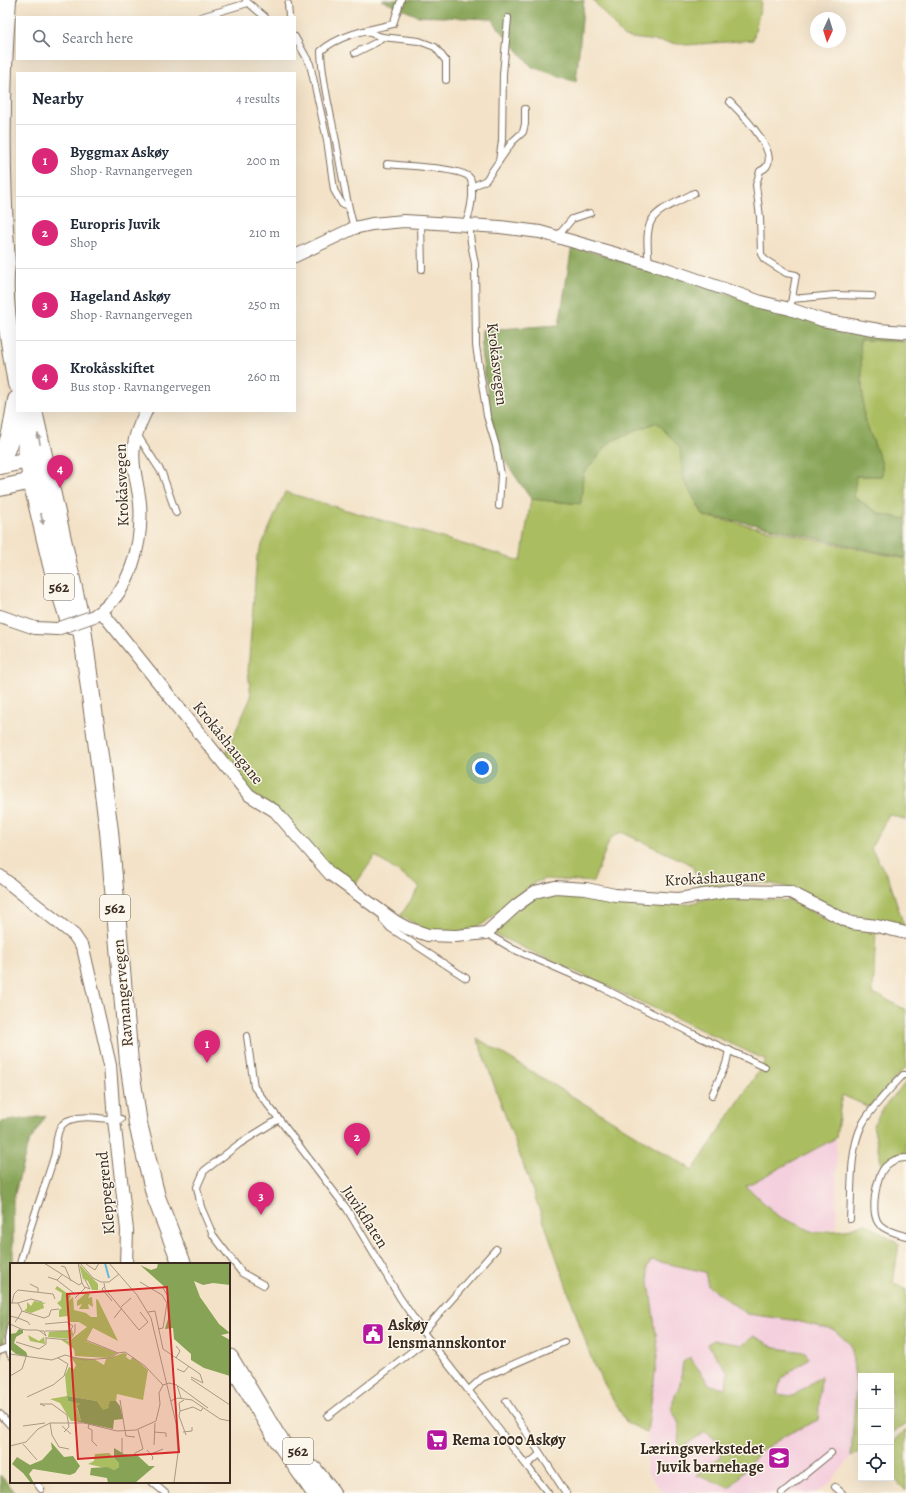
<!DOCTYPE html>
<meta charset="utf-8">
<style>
body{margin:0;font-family:Alegreya,serif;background:#f2f2f3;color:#1f2937}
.controls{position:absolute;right:12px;bottom:12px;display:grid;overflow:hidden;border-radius:0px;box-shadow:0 4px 16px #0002}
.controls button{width:36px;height:36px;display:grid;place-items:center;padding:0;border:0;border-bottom:1px solid #e0e1e3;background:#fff;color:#1f2937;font:20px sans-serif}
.compass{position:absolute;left:810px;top:12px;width:36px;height:36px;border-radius:50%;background:#fff;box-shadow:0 4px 16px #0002;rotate:184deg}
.you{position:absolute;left:482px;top:768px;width:14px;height:14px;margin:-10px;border:3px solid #fff;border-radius:50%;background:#1a73e8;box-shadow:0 0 0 6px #1a73e833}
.badge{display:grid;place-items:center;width:26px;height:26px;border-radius:50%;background:#db2777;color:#fff;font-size:13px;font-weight:700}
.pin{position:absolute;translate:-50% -33px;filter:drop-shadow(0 1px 2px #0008)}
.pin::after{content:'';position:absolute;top:21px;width:14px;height:12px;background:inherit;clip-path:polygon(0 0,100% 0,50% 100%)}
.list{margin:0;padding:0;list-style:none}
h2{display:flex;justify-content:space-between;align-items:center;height:52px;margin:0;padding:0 16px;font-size:17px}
h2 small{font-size:13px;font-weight:400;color:#747a83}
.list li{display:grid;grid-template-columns:26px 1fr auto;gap:12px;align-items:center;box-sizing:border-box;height:72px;padding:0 16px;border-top:1px solid #e0e1e3}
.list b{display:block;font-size:15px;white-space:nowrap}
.list p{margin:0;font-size:13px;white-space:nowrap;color:#747a83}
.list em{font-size:13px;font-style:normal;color:#747a83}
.icon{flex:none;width:22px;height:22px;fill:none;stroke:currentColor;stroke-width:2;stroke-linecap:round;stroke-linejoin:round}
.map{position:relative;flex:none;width:906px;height:1493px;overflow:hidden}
.search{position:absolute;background:#fff;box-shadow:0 4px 16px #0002;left:16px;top:16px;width:280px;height:44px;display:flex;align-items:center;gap:10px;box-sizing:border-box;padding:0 14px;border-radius:0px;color:#747a83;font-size:15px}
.panel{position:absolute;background:#fff;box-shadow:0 4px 16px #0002;left:16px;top:72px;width:280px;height:340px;border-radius:0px}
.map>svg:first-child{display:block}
.built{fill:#f4cfdd}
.green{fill:#aabd60;stroke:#72743f}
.forest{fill:#87a456;stroke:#61673a}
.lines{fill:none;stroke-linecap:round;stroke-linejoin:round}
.service-casing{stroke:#7b6a59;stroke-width:8}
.minor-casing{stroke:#7b6a59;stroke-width:14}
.secondary-casing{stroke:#7b6a59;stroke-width:18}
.primary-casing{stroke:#7b6a59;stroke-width:20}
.service{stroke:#fff;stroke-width:6}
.minor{stroke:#fff;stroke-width:12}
.secondary{stroke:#fff;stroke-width:16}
.primary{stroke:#fff;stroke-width:18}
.minor-bridge-casing{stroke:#7b6a59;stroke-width:14;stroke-linecap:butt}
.minor-bridge{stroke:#fff;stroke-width:12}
.oneway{fill:#a79f9a}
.labels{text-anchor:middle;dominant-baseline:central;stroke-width:3;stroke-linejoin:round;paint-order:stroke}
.shield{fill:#fbf7ec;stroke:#75685c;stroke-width:1}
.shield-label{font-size:15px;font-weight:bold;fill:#3b2a1e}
.street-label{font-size:16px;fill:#3b2a1e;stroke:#fbf7ec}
.poi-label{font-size:16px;font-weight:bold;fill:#3b2a1e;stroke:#fbf7ec;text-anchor:start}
.inset-river{fill:none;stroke:#62b8de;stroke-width:2}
.inset-road{fill:none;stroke:#a99883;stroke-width:1}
.view{fill:#d62828;fill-opacity:0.15;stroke:#d62828;stroke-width:2}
.inset-edge{fill:none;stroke:#3b2a1e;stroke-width:2}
</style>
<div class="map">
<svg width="906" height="1493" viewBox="0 0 906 1493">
<rect width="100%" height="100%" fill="#fbf7ec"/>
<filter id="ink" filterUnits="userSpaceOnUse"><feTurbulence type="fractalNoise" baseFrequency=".025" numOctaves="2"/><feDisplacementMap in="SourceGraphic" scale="8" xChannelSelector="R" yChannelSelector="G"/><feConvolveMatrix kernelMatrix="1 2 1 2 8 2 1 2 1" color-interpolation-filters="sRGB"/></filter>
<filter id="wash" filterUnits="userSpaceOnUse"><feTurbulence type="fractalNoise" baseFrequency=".012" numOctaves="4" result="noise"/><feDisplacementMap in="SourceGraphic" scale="16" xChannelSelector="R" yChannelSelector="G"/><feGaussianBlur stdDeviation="0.9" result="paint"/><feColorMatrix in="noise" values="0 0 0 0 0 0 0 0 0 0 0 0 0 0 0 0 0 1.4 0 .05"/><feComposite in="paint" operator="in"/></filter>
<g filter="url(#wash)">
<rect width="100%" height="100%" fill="#f3e2c7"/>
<g class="built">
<polygon points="836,1138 837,1227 814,1232 778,1217 745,1186"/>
<polygon points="651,1260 705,1272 792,1320 834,1330 851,1345 856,1386 851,1457 828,1485 815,1493 663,1493 646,1471 649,1404 658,1350 647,1266"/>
</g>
<g class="green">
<polygon points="593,0 762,0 753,40 687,45 624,37"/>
<polygon points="860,340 906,342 906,519 880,514 854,497 855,476 882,476 882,464 864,418"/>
<polygon points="657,422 681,448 682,477 704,516 906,559 906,820 889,814 871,848 889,879 904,926 840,912 784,886 767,883 748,883 700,888 692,865 621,832 610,839 593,882 545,879 534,883 483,924 458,933 427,930 400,916 420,887 375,856 355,885 318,859 252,793 223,759 251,697 248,671 257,556 285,492 521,561 531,499 581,504 583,474 611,441"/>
<polygon points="564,890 624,901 661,905 688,904 721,895 791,901 835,924 876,930 873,995 880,996 906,1010 906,1069 901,1072 869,1107 842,1095 836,1138 746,1186 778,1216 814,1232 845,1230 865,1223 899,1244 893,1283 906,1290 906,1425 891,1433 891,1376 861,1376 861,1451 851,1457 856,1386 851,1345 834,1330 792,1320 747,1314 708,1286 705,1272 652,1260 647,1266 658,1350 647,1433 626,1422 594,1366 548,1233 477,1038 693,1170 766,1060 494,934 520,906 544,891"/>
<polygon points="906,1082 906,1155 895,1155 882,1167 873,1125 884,1107"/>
<polygon points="754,1336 776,1348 804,1352 809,1358 781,1379 777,1394 793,1396 821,1376 818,1420 788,1434 761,1451 730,1488 696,1475 720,1457 722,1444 705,1432 678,1450 679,1424 672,1410 674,1394 679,1390 683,1362 690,1357 710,1385 726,1388 728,1372 707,1344 714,1340 742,1345"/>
<polygon points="906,1430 906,1491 891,1475 891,1444"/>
</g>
<g class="forest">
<polygon points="381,0 584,0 576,82 532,67 491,19 418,16"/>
<polygon points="572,246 842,328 906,341 860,340 864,418 882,464 882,476 856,476 854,497 880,514 906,519 906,558 743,522 704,516 682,477 680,448 657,422 611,441 583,474 581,504 531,499 496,448 481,352 482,330 559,325"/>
<polygon points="46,1116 28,1144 13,1201 13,1264 11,1264 8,1318 0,1367 0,1122"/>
<polygon points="0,1475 16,1493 0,1493"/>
</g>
</g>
<g filter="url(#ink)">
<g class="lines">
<g class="service-casing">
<g id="service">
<polyline points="246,1 265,17"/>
<polyline points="288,4 289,17"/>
<polyline points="201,17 248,3"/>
<polyline points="367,32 382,37 419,41 435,47 446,61 446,80"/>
<polyline points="295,37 310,64 327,140 334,190 342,204 347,205"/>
<polyline points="355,53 377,42 382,37"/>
<path d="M 730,102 C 741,113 788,160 760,171 L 756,185 L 760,217 L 761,254 L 764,259 L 786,273 L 796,275 L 790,309"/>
<polyline points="499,161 502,141 503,74 508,18"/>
<path d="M 387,164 C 402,166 462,167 470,178 C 473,183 472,191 472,197 C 471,206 470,216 465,224"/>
<polyline points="472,187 486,180 512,142 523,132 525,124 525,109"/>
<polyline points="421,223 422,269"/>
<polyline points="469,224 471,243 475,264 476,346 487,416 496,446 501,475 499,506"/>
<path d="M 354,228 C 346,199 341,171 336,141 C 330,111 322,81 321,51 C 340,34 369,30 393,24 L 401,0"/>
<polyline points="557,237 572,219 590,213"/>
<path d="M 649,263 C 643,212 653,215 694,193"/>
<polyline points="792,299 835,295 872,296"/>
<polyline points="136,433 162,473 176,513"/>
<polyline points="382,913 383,920 390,928 466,978"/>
<polyline points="486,933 513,949 603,988 691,1033 765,1067"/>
<polyline points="247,1036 254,1087 279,1119"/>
<polyline points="712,1095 726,1064 729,1050"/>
<path d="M 906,1158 C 898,1158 892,1160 886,1166 C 876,1175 869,1214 880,1225 C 886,1231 898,1234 906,1236"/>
<path d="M 850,1219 C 852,1190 849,1151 862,1125 C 869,1110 891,1088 903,1075 L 906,1075"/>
<path d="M 20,1264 C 29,1227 43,1193 54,1157 C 58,1145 54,1128 67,1121 C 85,1113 105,1121 121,1119"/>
<polyline points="264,1285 242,1273 213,1235 201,1207 197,1187 204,1171 239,1144 279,1119 347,1209 400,1298 423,1332 548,1493"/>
<path d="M 11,1324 C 8,1335 6,1345 11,1356"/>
<polyline points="423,1332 496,1249"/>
<polyline points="0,1351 8,1348"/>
<polyline points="469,1390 482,1378 564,1342"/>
<polyline points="506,1401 566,1493"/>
<polyline points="0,1414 11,1426"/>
<polyline points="328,1416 428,1339"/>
<polyline points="527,1465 540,1454"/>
<polyline points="36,1482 41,1489"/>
<polyline points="152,1482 165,1493"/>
<polyline points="835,1487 842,1493"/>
<polyline points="782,1493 831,1453"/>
</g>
</g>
<g class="minor-casing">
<g id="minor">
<polyline points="295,256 354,228 372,224 404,221 500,227 540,232 658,266 761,302 790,309 822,320 879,330 906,332"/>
<polyline points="101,611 249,795 275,811 330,874 396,922 407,928 428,935 456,936 486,933 517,905 535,892 555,887 586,889 615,895 678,899 730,891 790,892 851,923 877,926 906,933"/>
<path d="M 95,615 C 131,594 143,541 140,503 C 138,484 131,465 134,445 C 135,433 141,422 146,411"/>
<polyline points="0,616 35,628 57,629"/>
<polyline points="0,876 74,935 83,948 110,1065 114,1120 127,1230 126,1264"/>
</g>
</g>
<g class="secondary-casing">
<polyline id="secondary" points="0,466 28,460 45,467 32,481 0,488"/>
</g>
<g class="primary-casing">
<g id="primary">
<path d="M 7,0 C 0,88 0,175 6,263 C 1,300 11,346 17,384"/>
<polyline points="33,411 82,628 109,831 129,1062 138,1124 156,1197 182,1264"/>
<polyline points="22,414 32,481 52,565 71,625"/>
<path d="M 0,460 C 12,441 13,422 17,400"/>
<polyline points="229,1358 276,1436 316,1493"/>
<polyline points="313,1470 331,1493"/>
</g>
</g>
<use href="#service" class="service"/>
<use href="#minor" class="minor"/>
<use href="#secondary" class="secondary"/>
<use href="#primary" class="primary"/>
<g class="minor-bridge-casing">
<polyline id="minor-bridge" points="57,629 94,616"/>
</g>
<use href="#minor-bridge" class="minor-bridge"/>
</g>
<defs><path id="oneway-solid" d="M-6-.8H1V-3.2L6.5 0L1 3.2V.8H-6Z"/></defs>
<g class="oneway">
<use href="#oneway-solid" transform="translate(39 439) rotate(-102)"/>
<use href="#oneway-solid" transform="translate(42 519) rotate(77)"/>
</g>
</g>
<defs>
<g id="civic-square" transform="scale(1.15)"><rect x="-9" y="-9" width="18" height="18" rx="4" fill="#b5179e" stroke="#fbf7ec"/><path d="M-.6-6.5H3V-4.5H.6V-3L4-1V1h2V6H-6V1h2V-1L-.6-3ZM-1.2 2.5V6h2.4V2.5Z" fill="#fff"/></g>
<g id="supermarket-square" transform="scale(1.15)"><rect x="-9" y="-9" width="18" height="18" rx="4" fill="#b5179e" stroke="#fbf7ec"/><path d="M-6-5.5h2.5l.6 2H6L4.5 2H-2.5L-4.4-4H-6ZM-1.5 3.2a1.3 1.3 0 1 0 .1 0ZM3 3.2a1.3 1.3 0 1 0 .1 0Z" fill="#fff"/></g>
<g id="school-square" transform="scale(1.15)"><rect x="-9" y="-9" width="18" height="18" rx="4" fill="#b5179e" stroke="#fbf7ec"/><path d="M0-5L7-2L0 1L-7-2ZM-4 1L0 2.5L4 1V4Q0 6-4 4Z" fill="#fff"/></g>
</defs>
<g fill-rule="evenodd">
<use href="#civic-square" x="373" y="1334"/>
<use href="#supermarket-square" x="437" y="1440"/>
<use href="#school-square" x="779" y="1458"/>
</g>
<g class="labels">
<g class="shield">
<rect x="44" y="574" width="30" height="26" rx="3"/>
<rect x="100" y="895" width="30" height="26" rx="3"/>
<rect x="283" y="1438" width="30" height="26" rx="3"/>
</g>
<g class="shield-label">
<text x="59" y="587">562</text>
<text x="115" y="908">562</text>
<text x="298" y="1451">562</text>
</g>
<g class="street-label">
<text transform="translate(497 364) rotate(83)">Krokåsvegen</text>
<text transform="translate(122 485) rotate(-92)">Krokåsvegen</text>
<text transform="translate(228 743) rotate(51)">Krokåshaugane</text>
<text transform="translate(715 878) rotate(-3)">Krokåshaugane</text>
<text transform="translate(123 993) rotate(-95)">Ravnangervegen</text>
<text transform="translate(106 1193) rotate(-95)">Kleppegrend</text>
<text transform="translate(365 1217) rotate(57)">Juvikflaten</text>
</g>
<g class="poi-label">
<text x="388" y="1325">Askøy<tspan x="388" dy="18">lensmannskontor</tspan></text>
<text x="452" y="1440">Rema 1000 Askøy</text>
<text x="764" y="1449" text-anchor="end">Læringsverkstedet<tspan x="764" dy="18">Juvik barnehage</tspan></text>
</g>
</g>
<g transform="translate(10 1263)">
<rect width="220" height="220" fill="#f3e2c7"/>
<path d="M 69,1 L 88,21 L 88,27 L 82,27 L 78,18 L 73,16 ZM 47,23 L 61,33 L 58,38 L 63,34 L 64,47 L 76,50 L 81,54 L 87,54 L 86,36 L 88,37 L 108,78 L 83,65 L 76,78 L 107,90 L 99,95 L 65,93 L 64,86 L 50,76 L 59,78 L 77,64 L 69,59 L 60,59 L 58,53 L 49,54 L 49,47 L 52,45 L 47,40 L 51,37 L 52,30 L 45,26 ZM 76,30 L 80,31 L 78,35 L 82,34 L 83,44 L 78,41 L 79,46 L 69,46 L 72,41 L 67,43 L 67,38 ZM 24,38 L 36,40 L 33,41 L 34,45 L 21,50 L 14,48 L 17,45 L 17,39 L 21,43 ZM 62,67 L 63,71 L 60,76 L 38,74 L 39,69 ZM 18,72 L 29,78 L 34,74 L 35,81 L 20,78 ZM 114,90 L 117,91 L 116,94 L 120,97 L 123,94 L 138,107 L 133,137 L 107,131 L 106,138 L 101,138 L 98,145 L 93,148 L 87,138 L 57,133 L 58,138 L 70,141 L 67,145 L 71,158 L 61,158 L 50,140 L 40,136 L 57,133 L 55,112 L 59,104 L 64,106 L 66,102 L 61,94 L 84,96 L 94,102 L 96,96 ZM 99,190 L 109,200 L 109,204 L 104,207 L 78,201 L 84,198 L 85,191 Z" fill="#aabd60"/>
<path d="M 148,0 L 220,0 L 220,22 L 203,20 L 193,22 L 184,18 L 190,34 L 209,61 L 220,70 L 211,72 L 220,77 L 220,113 L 194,105 L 181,97 L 181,91 L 164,76 L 163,65 L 155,66 L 158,56 L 157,26 L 130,2 L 141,7 L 147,5 ZM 9,66 L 13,67 L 13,70 L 6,74 L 4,80 L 16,89 L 18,94 L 6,91 L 0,86 L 0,71 L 6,70 ZM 57,133 L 87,138 L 93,147 L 98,145 L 100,138 L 106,138 L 110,143 L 113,156 L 104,157 L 103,166 L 65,158 L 71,158 L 67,143 L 70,141 L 58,138 ZM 41,179 L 54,194 L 63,193 L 70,203 L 65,210 L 60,212 L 23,206 L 19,211 L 24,220 L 21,220 L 13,210 L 2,201 L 7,194 L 20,202 L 32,197 L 42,186 ZM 104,185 L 114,191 L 127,192 L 139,203 L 145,203 L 125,220 L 98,220 L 97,215 L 80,212 L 81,205 L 97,204 L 104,207 L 109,204 L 109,200 L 104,195 Z" fill="#87a456"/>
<path class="inset-river" d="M 95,0 L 99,15"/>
<path class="inset-road" d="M 34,0 L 69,22 L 72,20 L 68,0M 70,0 L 83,15 L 91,19 L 99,19 L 109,11M 99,0 L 127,32 L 141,55 L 166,160M 76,1 L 85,7 L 89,0M 51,3 L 55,4 L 61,18M 38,14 L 47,17 L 52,12M 47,17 L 65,31M 130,19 L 152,32 L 157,40 L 153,65 L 148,66M 94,20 L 95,26 L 129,67 L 138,59 L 130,49M 20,21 L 28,25 L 28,29M 75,24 L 80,26 L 75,17M 94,24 L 92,26 L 102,38M 153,25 L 159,35 L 157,40M 65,35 L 75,25 L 72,20M 0,40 L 8,40 L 12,48 L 34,55 L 39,53 L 41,47 L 49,46M 2,40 L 4,31 L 8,27 L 43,31 L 45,36M 8,40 L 21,36 L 32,39M 111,44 L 121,35M 12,48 L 8,55 L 18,59 L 20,62M 138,49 L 145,48 L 153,86 L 190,111 L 193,120 L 181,114M 0,53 L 8,55 L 5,59M 104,55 L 112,45M 0,61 L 11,66 L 16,67 L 27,67 L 30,68 L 34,68 L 36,73 L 30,68M 35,61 L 57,59 L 63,63 L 60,68 L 35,68M 36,75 L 60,77 L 65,69 L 65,61M 76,77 L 108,90M 6,79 L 29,86 L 36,81 L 36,74M 166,83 L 170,88 L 166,95M 0,91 L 42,97 L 55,92 L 74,97 L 100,95 L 108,90 L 115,89 L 135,103 L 153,122M 167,106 L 174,109 L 179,103M 0,113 L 12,106 L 16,94M 181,116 L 220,142M 168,123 L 198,145M 17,134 L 43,122 L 54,113 L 58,101 L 48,95M 110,137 L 115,168M 160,138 L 168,135 L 182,137 L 210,156 L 220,158M 35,143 L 30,141 L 42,141 L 57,152 L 59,164 L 54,169M 170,148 L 169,140 L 174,137M 40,160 L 42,172 L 49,184 L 59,186M 79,161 L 78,165 L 82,167 L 82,178 L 87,183M 13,163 L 35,160M 52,163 L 61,171M 115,168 L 116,173 L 125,174M 144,169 L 156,170 L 156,174M 173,169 L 182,168 L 182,164M 176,172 L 169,153 L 170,148 L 183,144 L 191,148 L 193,145M 112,175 L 112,191M 13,181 L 27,197M 144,182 L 145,160M 0,183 L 16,179 L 28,166 L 40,160 L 74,160 L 107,168 L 126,167 L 146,158 L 150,141 L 149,130 L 153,122 L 159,120 L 167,122 L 171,135M 137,187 L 143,194 L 142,197M 141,191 L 153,186M 124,193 L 125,190 L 133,186 L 128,167M 164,220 L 168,190 L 166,159"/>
<path class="view" d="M 157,24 L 169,189 L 68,196 L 57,31 Z"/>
<rect width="220" height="220" class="inset-edge"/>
</g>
</svg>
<div class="controls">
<button>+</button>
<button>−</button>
<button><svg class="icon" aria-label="locate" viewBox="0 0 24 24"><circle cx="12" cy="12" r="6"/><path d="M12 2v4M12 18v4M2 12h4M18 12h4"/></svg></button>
</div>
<svg class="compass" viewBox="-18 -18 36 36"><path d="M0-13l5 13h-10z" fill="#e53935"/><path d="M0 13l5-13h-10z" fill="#747a83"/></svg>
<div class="you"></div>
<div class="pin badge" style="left:207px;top:1063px">1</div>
<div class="pin badge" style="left:357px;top:1156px">2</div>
<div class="pin badge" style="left:261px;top:1215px">3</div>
<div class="pin badge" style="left:60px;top:488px">4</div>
<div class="search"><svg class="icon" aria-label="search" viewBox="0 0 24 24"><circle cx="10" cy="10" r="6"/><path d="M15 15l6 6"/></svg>Search here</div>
<section class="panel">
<h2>Nearby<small>4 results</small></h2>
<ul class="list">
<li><span class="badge">1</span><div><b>Byggmax Askøy</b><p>Shop · Ravnangervegen</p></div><em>200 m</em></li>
<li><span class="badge">2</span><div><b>Europris Juvik</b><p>Shop</p></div><em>210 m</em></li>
<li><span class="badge">3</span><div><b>Hageland Askøy</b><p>Shop · Ravnangervegen</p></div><em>250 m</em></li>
<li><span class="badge">4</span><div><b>Krokåsskiftet</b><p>Bus stop · Ravnangervegen</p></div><em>260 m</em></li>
</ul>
</section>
</div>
